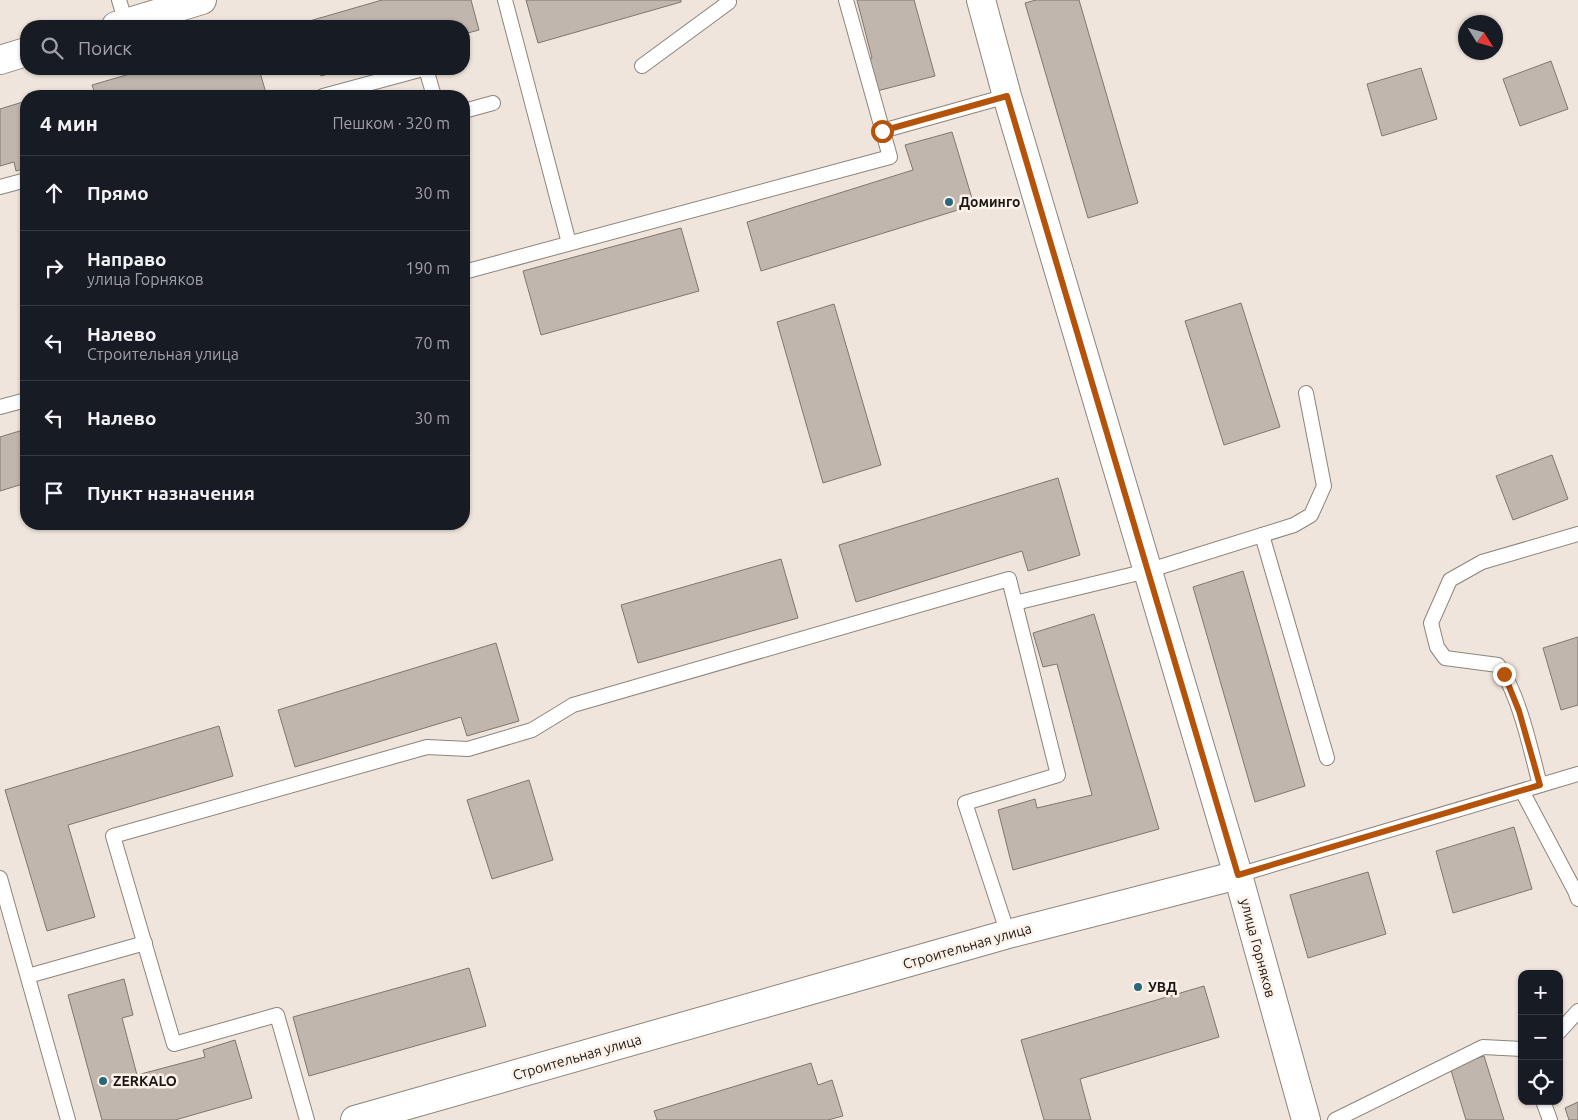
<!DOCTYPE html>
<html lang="ru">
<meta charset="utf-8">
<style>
body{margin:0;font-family:Ubuntu,sans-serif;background:#242831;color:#f1f3f6}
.controls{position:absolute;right:15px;bottom:15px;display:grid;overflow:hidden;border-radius:10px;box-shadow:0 1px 4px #0004}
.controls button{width:45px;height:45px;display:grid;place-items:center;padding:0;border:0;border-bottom:1px solid #363941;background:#171b24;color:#f1f3f6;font:25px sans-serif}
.compass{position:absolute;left:1458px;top:15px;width:45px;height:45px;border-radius:50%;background:#171b24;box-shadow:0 1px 4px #0004;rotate:127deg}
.stop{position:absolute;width:15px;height:15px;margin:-11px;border:4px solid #b45309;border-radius:50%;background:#fff}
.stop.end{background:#b45309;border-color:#fff;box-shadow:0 1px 5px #0008}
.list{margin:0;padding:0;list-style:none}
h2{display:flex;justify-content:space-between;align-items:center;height:65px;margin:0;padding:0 20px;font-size:21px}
h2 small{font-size:16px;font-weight:400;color:#9ea1a6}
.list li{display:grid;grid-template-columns:32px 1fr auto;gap:15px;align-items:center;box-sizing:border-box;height:75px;padding:0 20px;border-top:1px solid #363941}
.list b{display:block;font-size:19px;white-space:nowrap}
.list p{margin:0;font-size:16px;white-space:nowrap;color:#9ea1a6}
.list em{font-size:16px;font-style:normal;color:#9ea1a6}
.icon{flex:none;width:28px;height:28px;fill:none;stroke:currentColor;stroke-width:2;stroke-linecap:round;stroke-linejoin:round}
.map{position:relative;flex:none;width:1578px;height:1120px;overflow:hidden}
.search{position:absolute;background:#171b24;box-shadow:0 1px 4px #0004;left:20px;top:20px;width:450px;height:55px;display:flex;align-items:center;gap:12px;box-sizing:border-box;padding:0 18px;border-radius:20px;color:#9ea1a6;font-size:19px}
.panel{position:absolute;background:#171b24;box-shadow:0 1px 4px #0004;left:20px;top:90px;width:450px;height:440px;border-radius:20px}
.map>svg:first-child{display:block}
.building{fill:#c0b6ad;stroke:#7f766e}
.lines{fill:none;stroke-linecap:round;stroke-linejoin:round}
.lane-casing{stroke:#8d847c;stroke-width:16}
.street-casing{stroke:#8d847c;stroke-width:30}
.lane{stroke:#fff;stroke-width:14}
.street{stroke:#fff;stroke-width:28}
.route{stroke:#b45309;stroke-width:6}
.poi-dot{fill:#28687c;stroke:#fcf2e9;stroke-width:2}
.labels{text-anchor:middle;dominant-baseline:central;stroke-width:5;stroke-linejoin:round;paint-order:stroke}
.poi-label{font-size:14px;font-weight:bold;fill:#1a1714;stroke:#fcf2e9;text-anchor:start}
.street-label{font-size:14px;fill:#1a1714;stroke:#fcf2e9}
</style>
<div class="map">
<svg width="1578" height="1120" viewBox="0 0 1578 1120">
<rect width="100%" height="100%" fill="#efe5dc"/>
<g class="building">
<polygon points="382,0 471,0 479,30 464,34 464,26 307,26 306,22"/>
<polygon points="526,0 681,0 681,2 538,43"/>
<polygon points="857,0 914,0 935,76 873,92 864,60 872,58"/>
<polygon points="1036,0 1079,0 1138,203 1088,218 1025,3"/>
<polygon points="1551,61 1568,109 1520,126 1503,79"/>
<polygon points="1421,68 1437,119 1382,136 1367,84"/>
<polygon points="147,69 259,69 266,93 254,96 96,96 92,85"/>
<polygon points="319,69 345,69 321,76"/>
<polygon points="26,101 26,168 16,171 14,162 0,166 0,109"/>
<polygon points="952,132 974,205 761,271 747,222 913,170 905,145"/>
<polygon points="681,228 699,291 541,335 523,271"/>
<polygon points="1241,303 1280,427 1224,445 1185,321"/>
<polygon points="834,304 881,465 823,483 777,322"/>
<polygon points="26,429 26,483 0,491 0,437"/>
<polygon points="1552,455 1568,499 1513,520 1496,476"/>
<polygon points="1058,478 1080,555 1028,571 1022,551 856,602 839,545"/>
<polygon points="781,559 798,618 638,663 621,605"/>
<polygon points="1243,571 1305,786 1255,802 1193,587"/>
<polygon points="1094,614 1159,829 1013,870 998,810 1035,799 1037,808 1092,795 1057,664 1043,667 1033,633"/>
<polygon points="1578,637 1578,705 1561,710 1543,648"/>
<polygon points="496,643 519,721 467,736 461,717 295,767 278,710"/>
<polygon points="219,726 233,776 68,825 95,917 47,931 5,790"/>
<polygon points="529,780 553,860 492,879 467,800"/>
<polygon points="1514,827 1532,889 1453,913 1436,851"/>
<polygon points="1368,872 1386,934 1308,958 1290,895"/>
<polygon points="469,968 486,1026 309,1076 293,1017"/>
<polygon points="124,979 133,1015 122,1018 137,1075 205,1057 203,1050 235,1040 252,1098 175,1120 102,1120 68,995"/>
<polygon points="1204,986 1219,1037 1080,1079 1091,1120 1044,1120 1021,1040"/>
<polygon points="1484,1056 1504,1120 1466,1120 1450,1067"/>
<polygon points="811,1063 818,1085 832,1080 843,1116 828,1120 657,1120 654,1111"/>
<polygon points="1578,1102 1578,1120 1569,1120 1565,1108"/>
</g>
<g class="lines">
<g class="lane-casing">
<g id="lane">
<polyline points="119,0 126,23"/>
<polyline points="505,0 569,243"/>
<polyline points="642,66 729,2"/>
<polyline points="426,69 434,96"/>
<polyline points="323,96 423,69"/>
<polyline points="464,111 493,103"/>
<polyline points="882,131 1007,96"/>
<polyline points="0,187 26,180"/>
<polyline points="464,272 890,157 846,0"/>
<polyline points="0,407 26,400"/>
<polyline points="1262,535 1327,758"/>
<polyline points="1015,603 1147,571 1294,525 1311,515 1324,486 1306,393"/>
<path d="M 1540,785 C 1531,751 1519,693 1498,665 L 1445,658 L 1437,647 L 1431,623 L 1450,580 L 1482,562 L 1578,534"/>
<polyline points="1522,791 1575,891 1578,899"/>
<polyline points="1238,875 1578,774"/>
<polyline points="0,878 68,1120"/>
<polyline points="28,976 145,943"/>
<polyline points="1559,1032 1578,1011"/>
<polyline points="1543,1101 1550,1120"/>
<polyline points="307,1120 277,1015 174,1044 113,836 427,747 468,749 532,730 573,705 1009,579 1058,775 965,803 1008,934"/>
<polyline points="1335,1120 1483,1047 1522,1049"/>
</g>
</g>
<g class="street-casing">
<g id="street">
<polyline points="981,0 1007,96 1238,875 1306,1120"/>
<polyline points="116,26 202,0"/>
<polyline points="0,60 26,52"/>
<polyline points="355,1120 1008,934 1238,875"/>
</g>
</g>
<use href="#lane" class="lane"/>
<use href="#street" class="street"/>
</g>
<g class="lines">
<polyline class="route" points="882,131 1007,96 1238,875 1540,785 1519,711 1504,674"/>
</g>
<g class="poi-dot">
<circle cx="949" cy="202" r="5"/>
<circle cx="1138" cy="987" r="5"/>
<circle cx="103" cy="1081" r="5"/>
</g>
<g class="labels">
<g class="poi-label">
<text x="959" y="202">Доминго</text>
<text x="1148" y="987">УВД</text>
<text x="113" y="1081">ZERKALO</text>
</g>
<g class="street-label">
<text transform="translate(967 946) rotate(-16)">Строительная улица</text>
<text transform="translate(1258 948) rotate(75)">улица Горняков</text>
<text transform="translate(577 1057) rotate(-16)">Строительная улица</text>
</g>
</g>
</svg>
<div class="controls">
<button>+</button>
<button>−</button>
<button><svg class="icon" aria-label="locate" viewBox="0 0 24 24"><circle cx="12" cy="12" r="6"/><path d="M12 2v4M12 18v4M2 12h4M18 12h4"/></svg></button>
</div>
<svg class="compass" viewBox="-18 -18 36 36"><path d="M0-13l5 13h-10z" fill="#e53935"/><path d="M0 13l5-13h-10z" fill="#9ea1a6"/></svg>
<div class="stop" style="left:882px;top:131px"></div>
<div class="stop end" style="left:1504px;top:674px"></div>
<div class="search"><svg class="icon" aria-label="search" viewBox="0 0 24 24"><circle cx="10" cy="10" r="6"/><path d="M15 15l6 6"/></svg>Поиск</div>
<section class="panel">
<h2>4 мин<small>Пешком · 320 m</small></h2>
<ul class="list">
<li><svg class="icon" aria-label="ahead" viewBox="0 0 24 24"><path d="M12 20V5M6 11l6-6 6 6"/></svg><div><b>Прямо</b></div><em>30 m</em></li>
<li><svg class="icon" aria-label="right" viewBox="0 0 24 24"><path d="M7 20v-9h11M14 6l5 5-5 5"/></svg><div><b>Направо</b><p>улица Горняков</p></div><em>190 m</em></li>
<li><svg class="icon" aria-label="left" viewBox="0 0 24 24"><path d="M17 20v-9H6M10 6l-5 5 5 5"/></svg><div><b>Налево</b><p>Строительная улица</p></div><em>70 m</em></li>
<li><svg class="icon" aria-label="left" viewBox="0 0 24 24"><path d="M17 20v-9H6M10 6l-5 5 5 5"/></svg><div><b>Налево</b></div><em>30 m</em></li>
<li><svg class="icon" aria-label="arrive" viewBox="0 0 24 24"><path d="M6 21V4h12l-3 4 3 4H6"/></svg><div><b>Пункт назначения</b></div></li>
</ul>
</section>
</div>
